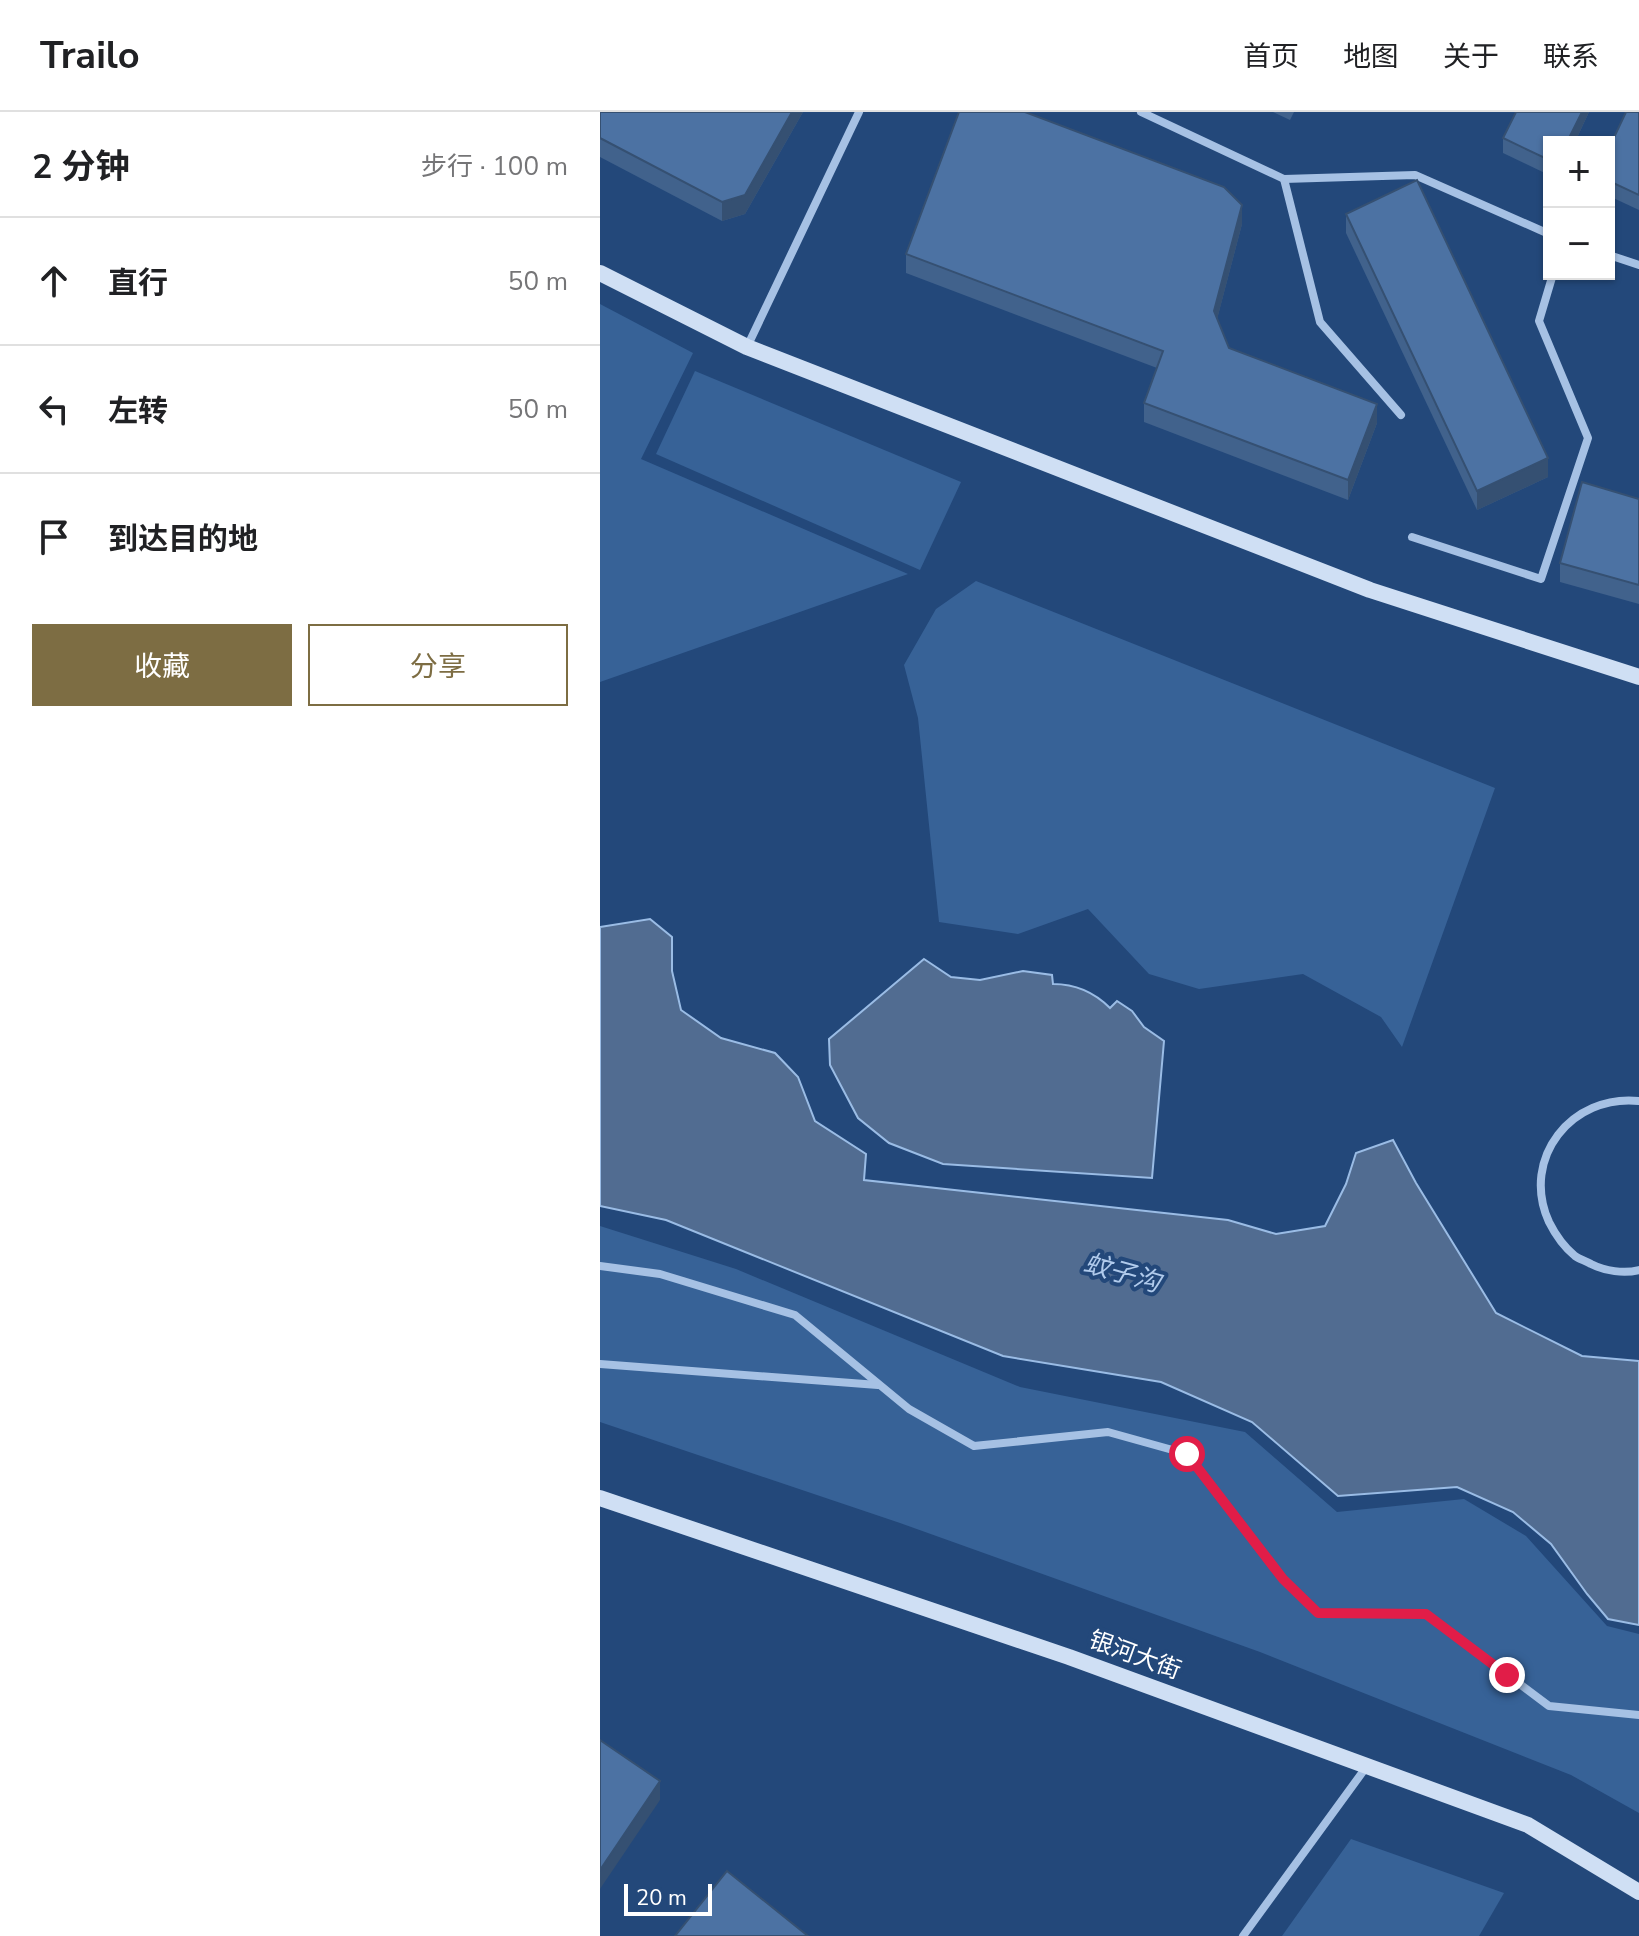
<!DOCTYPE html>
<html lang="zh">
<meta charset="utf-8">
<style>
body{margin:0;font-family:"Nunito Sans","Noto Sans SC",sans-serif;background:#f6f6f6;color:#202124}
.controls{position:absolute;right:24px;top:24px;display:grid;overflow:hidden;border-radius:0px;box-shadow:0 2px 6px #0004}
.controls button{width:72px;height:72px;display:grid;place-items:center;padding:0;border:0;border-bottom:2px solid #e0e0e0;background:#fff;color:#202124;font:40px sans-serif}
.scale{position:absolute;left:24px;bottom:20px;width:88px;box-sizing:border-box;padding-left:8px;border:4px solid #fff;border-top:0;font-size:22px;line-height:28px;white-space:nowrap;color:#fff;-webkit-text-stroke:6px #23487a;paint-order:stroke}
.stop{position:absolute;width:24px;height:24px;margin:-18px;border:6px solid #e11d48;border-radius:50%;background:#fff}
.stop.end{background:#e11d48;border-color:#fff;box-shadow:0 2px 8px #0008}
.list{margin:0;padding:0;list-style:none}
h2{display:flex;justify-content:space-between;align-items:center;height:104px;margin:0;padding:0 32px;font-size:34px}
h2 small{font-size:26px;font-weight:400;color:#757577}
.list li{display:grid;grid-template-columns:52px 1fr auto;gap:24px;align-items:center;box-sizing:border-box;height:128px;padding:0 32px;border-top:2px solid #e0e0e0}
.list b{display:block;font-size:30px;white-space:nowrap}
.list em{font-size:26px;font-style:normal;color:#757577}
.actions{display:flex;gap:16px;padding:24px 32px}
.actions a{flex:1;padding:18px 0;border:2px solid #7d6d43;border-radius:0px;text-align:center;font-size:28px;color:#7d6d43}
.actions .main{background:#7d6d43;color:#fff}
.icon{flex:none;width:44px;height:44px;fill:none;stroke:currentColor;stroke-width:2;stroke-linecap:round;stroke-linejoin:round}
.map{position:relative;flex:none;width:1039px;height:1824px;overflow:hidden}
header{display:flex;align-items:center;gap:48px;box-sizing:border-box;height:112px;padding:0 40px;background:#fff;border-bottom:2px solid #e0e0e0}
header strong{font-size:38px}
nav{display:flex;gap:44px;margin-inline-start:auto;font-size:28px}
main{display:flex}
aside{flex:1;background:#fff}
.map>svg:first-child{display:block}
.green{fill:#376297}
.water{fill:#516c91;stroke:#9abce5;stroke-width:2}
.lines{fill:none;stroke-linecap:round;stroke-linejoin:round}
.street{stroke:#a6c1e4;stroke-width:8}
.secondary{stroke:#cfdff4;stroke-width:16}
.wall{fill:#41628c}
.shaded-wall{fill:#355072}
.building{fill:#4c72a3;stroke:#355072;stroke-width:2}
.route{stroke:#e11d48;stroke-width:10}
.labels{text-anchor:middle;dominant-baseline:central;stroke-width:8;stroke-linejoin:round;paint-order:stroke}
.street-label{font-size:24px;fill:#fff;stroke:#23487a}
.water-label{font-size:26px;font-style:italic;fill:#b1cbec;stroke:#23487a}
</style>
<header>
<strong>Trailo</strong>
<nav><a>首页</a><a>地图</a><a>关于</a><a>联系</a></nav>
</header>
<main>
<aside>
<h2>2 分钟<small>步行 · 100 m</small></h2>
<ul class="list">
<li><svg class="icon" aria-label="ahead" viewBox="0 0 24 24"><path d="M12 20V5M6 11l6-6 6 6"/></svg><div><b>直行</b></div><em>50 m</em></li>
<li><svg class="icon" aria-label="left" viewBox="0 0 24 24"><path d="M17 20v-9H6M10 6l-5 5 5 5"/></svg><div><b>左转</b></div><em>50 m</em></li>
<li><svg class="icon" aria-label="arrive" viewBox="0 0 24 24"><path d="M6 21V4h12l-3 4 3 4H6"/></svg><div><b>到达目的地</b></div></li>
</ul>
<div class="actions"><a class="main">收藏</a><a>分享</a></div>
</aside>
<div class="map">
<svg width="1039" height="1824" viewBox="0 0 1039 1824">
<rect width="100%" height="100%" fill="#23487a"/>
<g class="green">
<polygon points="0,192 93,241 41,347 308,462 0,570"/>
<polygon points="95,259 361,370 320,458 56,342"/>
<polygon points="376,469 895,676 802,935 781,905 703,862 599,877 549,862 488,797 418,822 339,810 318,606 304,553 336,497"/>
<polygon points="0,1114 136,1157 420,1275 645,1320 737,1400 864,1387 926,1424 1007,1514 1039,1522 1039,1701 971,1663 660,1540 300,1411 0,1310"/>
<polygon points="751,1727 904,1781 879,1824 682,1824"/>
</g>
<g class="water">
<polygon points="50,807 72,825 72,859 81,898 121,926 175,941 198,965 215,1009 266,1042 264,1068 628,1108 676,1122 725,1114 746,1072 756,1041 793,1028 816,1071 896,1201 982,1244 1039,1249 1039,1513 1008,1507 987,1482 951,1432 913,1400 857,1375 738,1384 652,1310 561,1270 403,1244 66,1108 0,1094 0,815"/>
<path d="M 324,847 L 351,865 L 380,868 L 423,859 L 452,863 L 453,872 C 476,872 494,880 510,896 L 517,889 L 532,899 L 544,915 L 564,929 L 552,1066 L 343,1052 L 289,1031 L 258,1006 L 230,953 L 229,927 Z"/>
</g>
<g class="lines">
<g class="street">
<polyline points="541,0 684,67 720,210 801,303"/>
<polyline points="684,67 815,63 949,122"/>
<polyline points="1009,143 1039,153"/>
<polyline points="147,235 259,0"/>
<polyline points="812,425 941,467 988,326 939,209 953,162"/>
<path d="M 1039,989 C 972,982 920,1046 949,1110 C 955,1122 964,1135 975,1144 C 979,1147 986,1149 991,1152 C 1005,1159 1024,1162 1039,1158"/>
<polyline points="0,1154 60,1162 195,1203 309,1297 374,1334 508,1320 587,1342 683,1467 718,1501 826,1502 949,1594 1039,1603"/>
<polyline points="0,1252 278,1273"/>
<polyline points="643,1824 767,1654"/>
</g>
<g class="secondary">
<polyline points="0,161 147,235 770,478 1039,565"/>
<polyline points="0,1386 469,1545 928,1713 1039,1780"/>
</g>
</g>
<g class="wall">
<polygon points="0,0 203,0 145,102 122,109 0,45"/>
<polygon points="673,0 694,0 690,8"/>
<polygon points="916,0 989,0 975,30 949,30 949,63 903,41 903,26"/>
<polygon points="1039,0 1039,98 1009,84 1009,36"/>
<polygon points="746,102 948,365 877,398 746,121"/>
<polygon points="642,112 617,207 629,236 777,311 748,388 544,310 544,291 557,256 306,161 306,142"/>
<polygon points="1039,387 1039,492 960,470 960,451"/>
</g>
<g class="shaded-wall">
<polygon points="192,0 203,0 145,102 122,109 122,90"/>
<polygon points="982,0 989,0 975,30 967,30"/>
<polygon points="642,93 642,112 614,219 614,199"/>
<polygon points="777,292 777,311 748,388 748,368"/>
<polygon points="948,346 948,365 877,398 877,379"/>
<polygon points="60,1669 60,1688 0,1777 0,1758"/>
</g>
<g class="building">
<polygon points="0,0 192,0 145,83 122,90 0,26"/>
<polygon points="359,0 425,0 624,75 642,93 614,199 629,236 777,292 748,368 544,291 563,239 306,142"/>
<polygon points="916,0 982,0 967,30 949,30 949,48 903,26"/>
<polygon points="1026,0 1039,0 1039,83 1009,69 1009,36"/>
<polygon points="817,68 948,346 877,379 746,102"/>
<polygon points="982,370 1039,387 1039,473 960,451"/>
<polygon points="0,1628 60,1669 0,1758"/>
<polygon points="127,1759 208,1824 75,1824"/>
</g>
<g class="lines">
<polyline class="route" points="587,1342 683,1467 718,1501 826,1502 907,1563"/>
</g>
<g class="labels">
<g class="street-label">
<text transform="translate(535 1543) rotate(20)">银河大街</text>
</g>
<g class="water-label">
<text transform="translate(522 1161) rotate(16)">蚊子沟</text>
</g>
</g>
</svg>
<div class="controls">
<button>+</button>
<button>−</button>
</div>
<div class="scale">20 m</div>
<div class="stop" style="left:587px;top:1342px"></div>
<div class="stop end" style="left:907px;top:1563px"></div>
</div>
</main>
